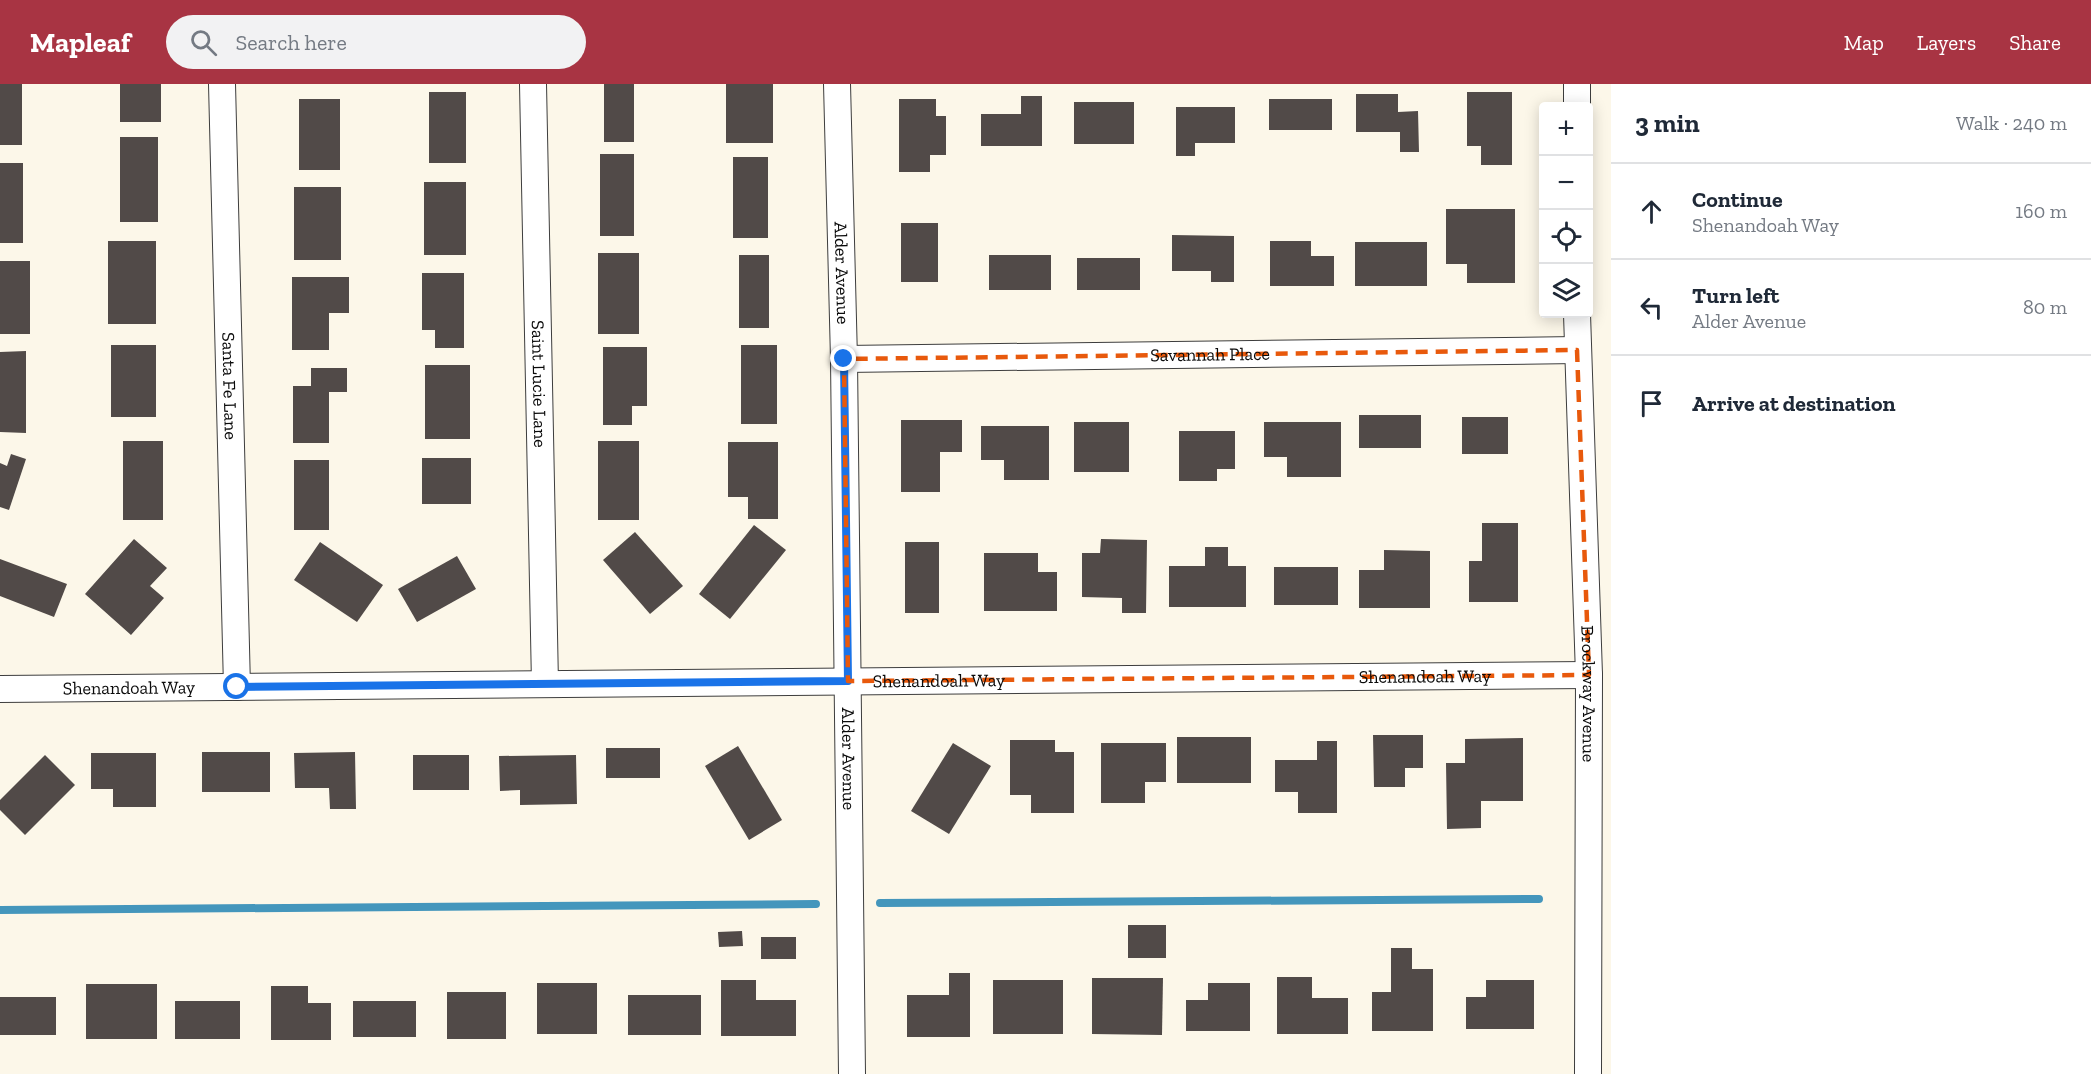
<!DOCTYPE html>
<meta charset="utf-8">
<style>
body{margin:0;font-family:"Zilla Slab",serif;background:#f2f2f3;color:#1f2937}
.controls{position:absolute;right:18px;top:18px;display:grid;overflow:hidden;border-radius:6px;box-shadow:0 3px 15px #0003}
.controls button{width:54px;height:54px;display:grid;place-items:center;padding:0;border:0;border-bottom:2px solid #e0e1e3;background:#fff;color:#1f2937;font:30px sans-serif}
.stop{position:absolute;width:18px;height:18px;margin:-14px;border:4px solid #1a73e8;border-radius:50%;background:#fff}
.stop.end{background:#1a73e8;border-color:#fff;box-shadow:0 2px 6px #0008}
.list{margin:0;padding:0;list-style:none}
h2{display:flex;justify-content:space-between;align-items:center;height:78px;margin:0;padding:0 24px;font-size:26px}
h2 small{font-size:20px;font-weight:400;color:#747a83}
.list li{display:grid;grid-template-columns:39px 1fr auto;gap:18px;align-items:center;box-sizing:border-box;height:96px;padding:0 24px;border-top:2px solid #e0e1e3}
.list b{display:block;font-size:22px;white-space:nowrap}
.list p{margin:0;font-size:20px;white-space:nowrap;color:#747a83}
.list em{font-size:20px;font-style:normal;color:#747a83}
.icon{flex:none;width:33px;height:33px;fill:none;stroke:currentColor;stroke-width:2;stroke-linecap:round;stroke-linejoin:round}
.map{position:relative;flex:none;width:1611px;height:990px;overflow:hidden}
header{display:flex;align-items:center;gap:36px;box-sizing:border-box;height:84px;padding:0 30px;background:#a83443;color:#fff}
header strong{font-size:28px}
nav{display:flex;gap:33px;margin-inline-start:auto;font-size:21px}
.search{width:420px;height:54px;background:#f2f2f3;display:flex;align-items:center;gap:15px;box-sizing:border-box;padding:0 21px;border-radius:33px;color:#747a83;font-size:22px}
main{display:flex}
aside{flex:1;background:#fff}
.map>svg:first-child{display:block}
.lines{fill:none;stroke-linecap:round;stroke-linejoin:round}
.stream{stroke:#4496bc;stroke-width:8}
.building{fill:#514a48}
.street-casing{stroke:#3d3d3d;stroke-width:28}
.street{stroke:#fff;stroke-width:26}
.route{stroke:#1a73e8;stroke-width:8}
.marked{fill:none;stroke:#e8590c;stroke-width:4.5;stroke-dasharray:12 8;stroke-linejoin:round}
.labels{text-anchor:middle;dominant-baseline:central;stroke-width:6;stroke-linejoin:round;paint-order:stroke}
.street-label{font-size:18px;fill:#0a0a0a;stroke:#fff}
</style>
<header>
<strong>Mapleaf</strong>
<div class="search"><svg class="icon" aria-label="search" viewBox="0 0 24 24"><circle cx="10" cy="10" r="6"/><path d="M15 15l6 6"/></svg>Search here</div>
<nav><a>Map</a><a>Layers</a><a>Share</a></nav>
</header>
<main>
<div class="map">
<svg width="1611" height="990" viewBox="0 0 1611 990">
<rect width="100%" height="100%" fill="#fcf7e9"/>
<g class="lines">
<g class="stream">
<polyline points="880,819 1539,815"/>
<polyline points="0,826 816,820"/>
</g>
</g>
<g class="building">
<rect x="0" y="0" width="22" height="61"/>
<rect x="120" y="0" width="41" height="38"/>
<rect x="604" y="0" width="30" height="58"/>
<rect x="726" y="0" width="47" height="59"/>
<rect x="429" y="8" width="37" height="71"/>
<polygon points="1467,8 1512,8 1512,81 1481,81 1481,62 1467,62"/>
<polygon points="1356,10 1398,10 1398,28 1418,27 1419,68 1400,68 1400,48 1356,48"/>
<polygon points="1021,12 1042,12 1042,62 981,62 981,30 1021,30"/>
<rect x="299" y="15" width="41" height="71"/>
<polygon points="899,15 936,15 936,32 946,32 946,71 930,71 930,88 899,88"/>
<rect x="1269" y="15" width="63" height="31"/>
<rect x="1074" y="18" width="60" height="42"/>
<polygon points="1176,23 1235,23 1235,59 1195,59 1195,72 1176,72"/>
<rect x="120" y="53" width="38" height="85"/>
<rect x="600" y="70" width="34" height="82"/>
<rect x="733" y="73" width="35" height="81"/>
<rect x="0" y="79" width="23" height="80"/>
<rect x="424" y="98" width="42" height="73"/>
<rect x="294" y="103" width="47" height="73"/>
<polygon points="1446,125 1515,125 1515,199 1467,199 1467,180 1446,180"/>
<rect x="901" y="139" width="37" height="59"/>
<polygon points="1172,151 1234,152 1234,198 1211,198 1211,187 1172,187"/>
<rect x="108" y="157" width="48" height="83"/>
<polygon points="1270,157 1311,157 1311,172 1334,172 1334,202 1270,202"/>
<rect x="1355" y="158" width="72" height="44"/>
<rect x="598" y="169" width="41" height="81"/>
<rect x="739" y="171" width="30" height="73"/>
<rect x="989" y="171" width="62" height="35"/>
<rect x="1077" y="174" width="63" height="32"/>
<rect x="0" y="177" width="30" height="73"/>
<polygon points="422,189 464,189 464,264 435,264 435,246 422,246"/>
<polygon points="292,193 349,193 349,229 329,229 329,266 292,266"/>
<rect x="111" y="261" width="45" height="72"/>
<rect x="741" y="261" width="36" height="79"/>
<polygon points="603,263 647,263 647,322 632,322 632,341 603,341"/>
<polygon points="26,267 26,349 0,348 0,268"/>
<rect x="425" y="281" width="45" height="74"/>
<polygon points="311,284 347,284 347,308 329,308 329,359 293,359 293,302 311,302"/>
<rect x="1359" y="331" width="62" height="33"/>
<rect x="1462" y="333" width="46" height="37"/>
<polygon points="901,336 962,336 962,368 940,368 940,408 901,408"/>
<rect x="1074" y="338" width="55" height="50"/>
<polygon points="1264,338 1341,338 1341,393 1287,393 1287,373 1264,373"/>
<polygon points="981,342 1049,342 1049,396 1004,396 1004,376 981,376"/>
<polygon points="1179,347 1235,347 1235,385 1217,385 1217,397 1179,397"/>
<rect x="123" y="357" width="40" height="79"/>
<rect x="598" y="357" width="41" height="79"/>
<polygon points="728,358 778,358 778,435 748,435 748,413 728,413"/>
<polygon points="11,370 26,375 9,426 0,423 0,379 7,382"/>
<rect x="422" y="374" width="49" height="46"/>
<rect x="294" y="376" width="35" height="70"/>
<polygon points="1482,439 1518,439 1518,518 1469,518 1469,477 1482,477"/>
<polygon points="754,441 786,466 730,535 699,510"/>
<polygon points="635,448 683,502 650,530 603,476"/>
<polygon points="134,455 167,484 150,502 164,514 131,551 85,510"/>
<polygon points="1101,455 1147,456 1146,529 1122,529 1122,514 1082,513 1082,469 1100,469"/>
<polygon points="320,458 383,501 357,538 294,496"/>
<rect x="905" y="458" width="34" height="71"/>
<polygon points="1205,463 1228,463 1228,482 1246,482 1246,523 1169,523 1169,482 1205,482"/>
<polygon points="1384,466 1430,467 1430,524 1359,524 1359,486 1384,486"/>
<polygon points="984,469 1038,469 1038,488 1057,488 1057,527 984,527"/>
<polygon points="457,472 476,505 417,538 398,505"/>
<polygon points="0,475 67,500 54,533 0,512"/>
<rect x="1274" y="483" width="64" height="38"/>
<polygon points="1373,651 1423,651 1423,684 1405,684 1405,703 1374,703"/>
<rect x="1177" y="653" width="74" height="46"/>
<polygon points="1523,654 1523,717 1481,717 1481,744 1447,745 1446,679 1465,679 1465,655"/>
<polygon points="1010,656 1055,656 1055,668 1074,668 1074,729 1031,729 1031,711 1010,711"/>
<polygon points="1317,657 1337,657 1337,729 1298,729 1298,708 1275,708 1275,676 1317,676"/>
<polygon points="953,659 991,682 949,750 911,727"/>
<polygon points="1101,659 1166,659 1166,698 1145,698 1145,719 1101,719"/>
<polygon points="738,662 782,736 749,756 705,682"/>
<rect x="606" y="664" width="54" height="30"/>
<rect x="202" y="668" width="68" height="40"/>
<polygon points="355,668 356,725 330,725 329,704 295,704 294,669"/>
<polygon points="91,669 156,669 156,723 113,723 113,705 91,705"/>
<polygon points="45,671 75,701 25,751 0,726 0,716"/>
<rect x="413" y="671" width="56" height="35"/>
<polygon points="576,671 577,720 520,721 520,706 500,707 499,672"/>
<rect x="1128" y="841" width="38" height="33"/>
<polygon points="742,847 743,862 719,863 718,848"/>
<rect x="761" y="853" width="35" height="22"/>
<polygon points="1391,864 1412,864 1412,885 1433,885 1433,947 1372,947 1372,908 1391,908"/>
<polygon points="949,889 970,889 970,953 907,953 907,911 949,911"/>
<polygon points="1277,893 1312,893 1312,914 1348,914 1348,950 1277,950"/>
<polygon points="1092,894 1163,894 1162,951 1092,950"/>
<polygon points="721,896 756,896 756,916 796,916 796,952 721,952"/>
<rect x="993" y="896" width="70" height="54"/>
<polygon points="1486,896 1534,896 1534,945 1466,945 1466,913 1486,913"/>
<rect x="537" y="899" width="60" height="51"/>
<polygon points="1208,899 1250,899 1250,947 1186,947 1186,916 1208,916"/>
<rect x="86" y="900" width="71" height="55"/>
<polygon points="271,902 308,902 308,919 331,919 331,956 271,956"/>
<rect x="447" y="908" width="59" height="47"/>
<rect x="628" y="911" width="73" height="40"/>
<rect x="0" y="913" width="56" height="38"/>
<rect x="175" y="917" width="65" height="38"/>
<rect x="353" y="917" width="63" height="36"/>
</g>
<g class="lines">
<g class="street-casing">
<g id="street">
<path id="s1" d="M 222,0 L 237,603"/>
<path id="s2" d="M 533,0 L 545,600"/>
<path id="s3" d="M 837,0 L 844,275 L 852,990"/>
<polyline points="1577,0 1577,22"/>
<path id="s4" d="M 1577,230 L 1589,591 L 1588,990"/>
<path id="s5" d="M 844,275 L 1577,266"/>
<path id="s6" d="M 0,605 L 1589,591"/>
</g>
</g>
<use href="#street" class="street"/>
</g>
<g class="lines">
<polyline class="route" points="237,603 848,597 844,275"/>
</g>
<path class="marked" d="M 1577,266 L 1589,591 L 848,597 L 844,275 Z"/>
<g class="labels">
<g class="street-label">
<text stroke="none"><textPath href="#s3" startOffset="189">Alder Avenue</textPath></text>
<text stroke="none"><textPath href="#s5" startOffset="366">Savannah Place</textPath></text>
<text stroke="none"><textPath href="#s2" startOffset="300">Saint Lucie Lane</textPath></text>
<text stroke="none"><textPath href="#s1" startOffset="302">Santa Fe Lane</textPath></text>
<text stroke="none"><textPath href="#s6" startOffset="1425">Shenandoah Way</textPath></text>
<text stroke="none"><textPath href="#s6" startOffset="939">Shenandoah Way</textPath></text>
<text stroke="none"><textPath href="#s6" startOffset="129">Shenandoah Way</textPath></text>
<text stroke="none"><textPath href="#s4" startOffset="380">Brockway Avenue</textPath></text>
<text stroke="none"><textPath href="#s3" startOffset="675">Alder Avenue</textPath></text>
</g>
</g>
</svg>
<div class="controls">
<button>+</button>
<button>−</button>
<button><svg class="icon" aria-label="locate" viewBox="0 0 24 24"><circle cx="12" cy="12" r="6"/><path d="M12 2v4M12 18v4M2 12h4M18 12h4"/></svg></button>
<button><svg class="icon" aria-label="layers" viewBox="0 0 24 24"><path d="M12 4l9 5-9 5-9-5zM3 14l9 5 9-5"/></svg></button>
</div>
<div class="stop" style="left:237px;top:603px"></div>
<div class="stop end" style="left:844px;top:275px"></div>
</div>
<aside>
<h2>3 min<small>Walk · 240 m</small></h2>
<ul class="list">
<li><svg class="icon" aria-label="ahead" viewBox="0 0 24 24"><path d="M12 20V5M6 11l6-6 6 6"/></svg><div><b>Continue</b><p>Shenandoah Way</p></div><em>160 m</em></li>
<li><svg class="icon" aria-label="left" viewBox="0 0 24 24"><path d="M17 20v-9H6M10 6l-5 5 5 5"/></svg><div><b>Turn left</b><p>Alder Avenue</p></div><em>80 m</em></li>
<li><svg class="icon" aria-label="arrive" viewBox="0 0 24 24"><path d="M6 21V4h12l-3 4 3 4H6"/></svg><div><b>Arrive at destination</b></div></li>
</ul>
</aside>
</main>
